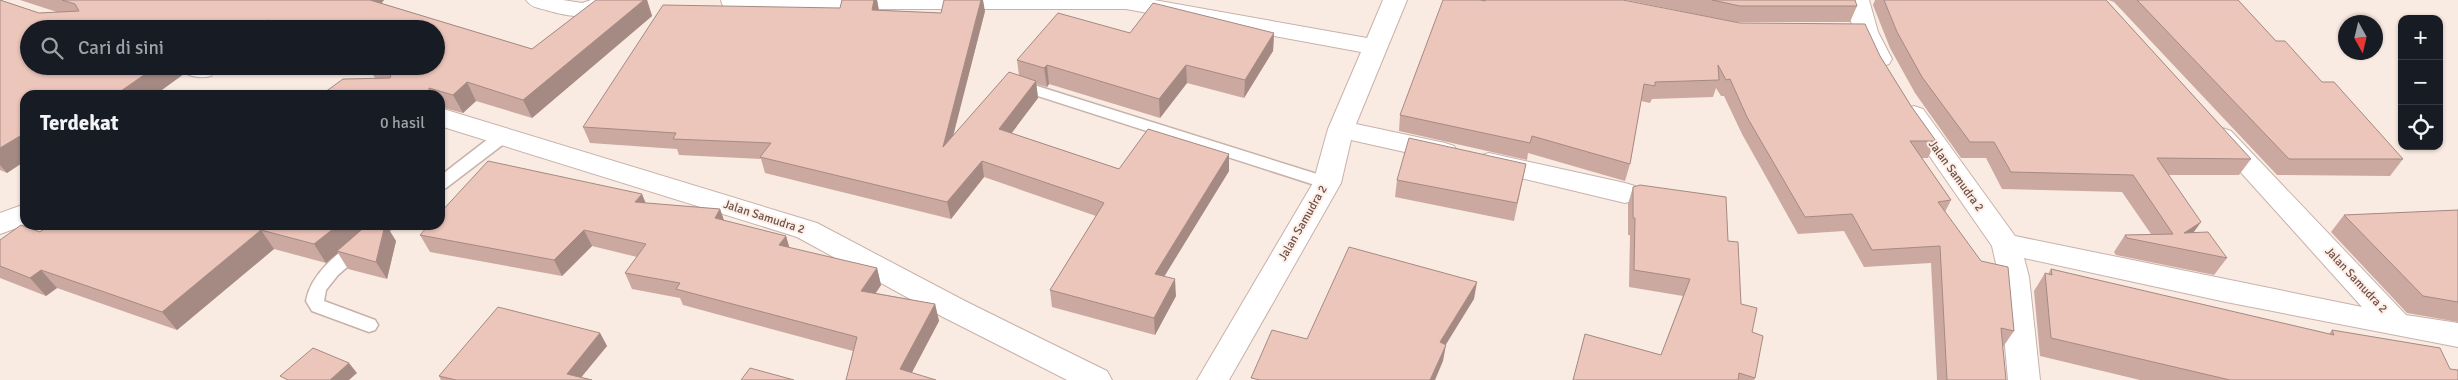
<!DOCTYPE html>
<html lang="id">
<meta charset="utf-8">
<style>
body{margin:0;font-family:Signika,sans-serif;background:#20242c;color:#f1f3f6}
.controls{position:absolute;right:15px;top:15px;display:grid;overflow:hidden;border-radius:10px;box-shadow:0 1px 4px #0004}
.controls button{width:45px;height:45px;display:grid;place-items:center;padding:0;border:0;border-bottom:1px solid #363941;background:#171b24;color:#f1f3f6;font:25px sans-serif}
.compass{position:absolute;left:2338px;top:15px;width:45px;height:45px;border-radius:50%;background:#171b24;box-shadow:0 1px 4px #0004;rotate:172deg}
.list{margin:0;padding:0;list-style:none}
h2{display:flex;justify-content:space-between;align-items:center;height:65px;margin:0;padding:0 20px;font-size:21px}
h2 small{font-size:16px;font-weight:400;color:#9ea1a6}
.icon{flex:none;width:28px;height:28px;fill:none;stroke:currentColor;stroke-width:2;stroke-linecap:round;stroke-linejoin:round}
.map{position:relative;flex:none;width:2458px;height:380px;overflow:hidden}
.search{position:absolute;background:#171b24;box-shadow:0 1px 4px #0004;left:20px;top:20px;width:425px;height:55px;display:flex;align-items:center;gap:12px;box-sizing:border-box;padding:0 18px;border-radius:28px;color:#9ea1a6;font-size:19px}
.panel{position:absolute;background:#171b24;box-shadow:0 1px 4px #0004;left:20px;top:90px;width:425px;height:140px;border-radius:15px}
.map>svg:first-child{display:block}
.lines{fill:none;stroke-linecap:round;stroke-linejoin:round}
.service-casing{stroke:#c8b1aa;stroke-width:3}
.minor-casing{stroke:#c8b1aa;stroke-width:2}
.service{fill:#fff;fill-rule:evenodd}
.minor{fill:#fff;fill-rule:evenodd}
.wall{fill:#cba9a1}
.shaded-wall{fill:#a58a83}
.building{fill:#ecc5bb;stroke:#a58a83}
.labels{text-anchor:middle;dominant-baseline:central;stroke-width:4;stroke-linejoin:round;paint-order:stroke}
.street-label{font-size:12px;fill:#6e504b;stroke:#fdefe6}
</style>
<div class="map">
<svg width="2458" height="380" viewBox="0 0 2458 380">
<rect width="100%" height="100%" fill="#f9ebe1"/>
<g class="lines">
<g class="service-casing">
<g id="service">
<polygon points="1018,80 1333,179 1335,183 1333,187 1321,187 1013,88 1011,85 1013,82"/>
<polygon points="503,131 509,132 511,136 509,140 446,188 440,190 440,176 497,132"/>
<path d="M 376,225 L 395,225 L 338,275 L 326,290 L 324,301 L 375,320 L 378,325 L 375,330 L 369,332 L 312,311 L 306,301 C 312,267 350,245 376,225 Z"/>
</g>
</g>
<g class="minor-casing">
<g id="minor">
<path d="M 526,0 L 563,0 L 582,3 L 591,0 L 619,0 C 603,23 569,17 546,10 C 538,8 531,7 526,0 Z"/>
<path d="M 721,0 L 1154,0 L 1367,38 L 1383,0 L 1407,0 L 1356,124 L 1445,143 L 1454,146 L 1458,152 L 1454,158 L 1445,161 L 1351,140 L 1341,183 L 1229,380 L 1197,380 L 1313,183 L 1328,129 L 1361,52 L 1126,9 L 881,9 L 748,15 C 737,14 723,13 721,0 Z"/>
<polygon points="1845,0 1869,0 1878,32 1892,59 1889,64 1880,67 1871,64 1854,32"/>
<path d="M 179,66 L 212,66 L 215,70 L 211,76 C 200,79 185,77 179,66 Z"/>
<polygon points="1914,106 1923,109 2015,236 2362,307 2209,137 2213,131 2222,128 2231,131 2406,315 2458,323 2458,347 2226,302 2024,258 2029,277 2040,380 2008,380 1999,277 1992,246 1901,115 1905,109"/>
<polygon points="440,108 817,223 965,301 1107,371 1112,380 1067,380 943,317 797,237 440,126"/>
<polygon points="1489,153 1625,183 1635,186 1639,193 1635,200 1625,203 1479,168 1476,162 1479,156"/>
<polygon points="25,204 25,225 0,234 0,213"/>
</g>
</g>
<use href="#service" class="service"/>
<use href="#minor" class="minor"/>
</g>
<g class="wall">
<polygon points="0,0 39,13 57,12 20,0 384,0 381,3 532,49 596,0 647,0 652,16 532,118 476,101 463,113 440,107 440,95 321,95 375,78 368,66 436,66 436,29 29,29 29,66 179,66 184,74 25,95 25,161 7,173 0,170"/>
<polygon points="842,0 877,0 879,10 941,13 985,11 953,135 1019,76 1017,60 1130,33 1274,33 1273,51 1244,98 1187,83 1160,118 1049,84 1047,87 1036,84 1038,98 1011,133 1119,169 1229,171 1164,276 1176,296 1155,335 1052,307 1050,290 1096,216 984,177 951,219 765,173 761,159 679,155 677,149 590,143 583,127 840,8"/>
<polygon points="1483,0 1623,0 1880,56 1911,106 1936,141 1928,158 1922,158 1951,200 1945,212 2014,331 2003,347 2006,380 1937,380 1931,263 1864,267 1844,231 1798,234 1742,134 1724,96 1721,96 1716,88 1713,97 1652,99 1650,103 1641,101 1630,164 1625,181 1528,153 1527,160 1399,131 1400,115"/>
<polygon points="1626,0 1855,0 1857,6 1850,22 1735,22"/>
<polygon points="1875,0 2106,0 2251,159 2239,175 2168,175 2193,233 2227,258 2214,275 2116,255 2114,252 2125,235 2151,234 2122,192 2002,189 1986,158 1961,158 1915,93 1890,48 1873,5"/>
<polygon points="2108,0 2238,0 2276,41 2322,82 2403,159 2390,176 2277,175 2114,2"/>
<polygon points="1526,164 1514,221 1395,197 1397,180"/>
<polygon points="1633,187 1728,241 1741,304 1752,332 1755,378 1754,380 1573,380 1585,334 1661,355 1683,296 1629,287 1630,235 1628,235 1628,204"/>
<polygon points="646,203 720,209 724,221 786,236 789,248 877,268 881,285 876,293 935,304 939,321 912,372 846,380 853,351 683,305 680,298 632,289 625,273 637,257 592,246 562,276 430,252 420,235"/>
<polygon points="2458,210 2458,322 2407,313 2331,232 2344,215"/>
<polygon points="49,225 358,225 361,230 367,225 386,225 396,241 387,279 348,269 338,253 326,263 274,249 177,330 57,288 46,296 0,278 0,240 40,232"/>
<polygon points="2051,269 2329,334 2332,330 2450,369 2458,380 2140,380 2040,356 2034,291 2045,273 2048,274"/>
<polygon points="600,333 607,346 581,377 592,380 441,380 439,376"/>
</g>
<g class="shaded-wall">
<polygon points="364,0 384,0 372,16"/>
<polygon points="644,0 647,0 652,16 532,118 523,100"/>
<polygon points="874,0 877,0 879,11 872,10"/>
<polygon points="981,0 983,0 985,11 946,164 943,147"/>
<polygon points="268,20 273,29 255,29"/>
<polygon points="1274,33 1273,51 1244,98 1245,80"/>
<polygon points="1047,65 1049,84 1047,87 1044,68"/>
<polygon points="1186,65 1187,83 1160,118 1159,99"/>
<polygon points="157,66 179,66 184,74 155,95 115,95"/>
<polygon points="1036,81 1038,98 1002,146 999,129"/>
<polygon points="467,82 476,101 463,113 453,95"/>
<polygon points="429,88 433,95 429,95"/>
<polygon points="440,121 444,129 440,133"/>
<polygon points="25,133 25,161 7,173 0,165 0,148"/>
<polygon points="1229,154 1229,171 1156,290 1155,274"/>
<polygon points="982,161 984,177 951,219 947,202"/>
<polygon points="642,194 649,211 635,202"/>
<polygon points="720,209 726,226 715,218"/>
<polygon points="2201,222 2189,239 2184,233"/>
<polygon points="338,225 358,225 363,232 337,251 338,253 326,263 314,244"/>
<polygon points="385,225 386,225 396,241 387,279 376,262"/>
<polygon points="261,230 274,249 177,330 162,312"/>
<polygon points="584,230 592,246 562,276 554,260"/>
<polygon points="786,236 791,253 779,245"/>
<polygon points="877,268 881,285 866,307 861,291"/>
<polygon points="41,270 57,288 46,296 30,278"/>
<polygon points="1175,279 1176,296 1155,335 1154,318"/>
<polygon points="1477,282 1474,299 1437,359 1440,342"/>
<polygon points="935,304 939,321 908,380 900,369"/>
<polygon points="600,333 607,346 579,380 567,374"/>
<polygon points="1446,345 1443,361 1435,380 1430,380"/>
<polygon points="349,363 357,373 349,380 330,380"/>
</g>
<g class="building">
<polygon points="0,0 39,13 79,11 75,4 62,0 370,0 532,49 596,0 644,0 523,100 467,82 453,95 429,88 429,95 321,95 343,79 390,78 391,76 382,67 379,66 436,66 436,29 297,29 268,20 255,29 29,29 29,66 157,66 115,95 25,95 25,133 0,148"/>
<polygon points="842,0 874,0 872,10 941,13 944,0 981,0 943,147 1009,72 1036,81 999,129 1119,169 1148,129 1229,154 1155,274 1175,279 1154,318 1050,290 1104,203 1097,200 982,161 947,202 760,157 771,143 673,139 676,133 583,127 663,5 840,8"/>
<polygon points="1443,0 1480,0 1485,1 1485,0 1623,0 1740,23 1865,24 1880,56 1911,106 1936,141 1910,141 1951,200 1938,202 1981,261 2008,267 2014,331 2001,328 2006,380 1947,380 1940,246 1872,250 1852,214 1805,217 1747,117 1730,79 1726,80 1718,65 1719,80 1655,82 1655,86 1644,84 1630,164 1532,136 1530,143 1400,115"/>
<polygon points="1712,0 1855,0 1857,6 1740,6"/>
<polygon points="1884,0 2106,0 2251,159 2157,158 2201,222 2184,233 2208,232 2227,258 2127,238 2125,235 2173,234 2133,175 2011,172 1994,142 1970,142 1922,77 1897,32"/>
<polygon points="2137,0 2238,0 2276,41 2285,41 2322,82 2334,82 2403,159 2289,159"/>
<polygon points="1153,3 1274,33 1245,80 1186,65 1159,99 1047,65 1044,68 1017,60 1058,13 1130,33"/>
<polygon points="1409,138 1526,164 1517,203 1397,180"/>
<polygon points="488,161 642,194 635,202 720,209 715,218 786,236 779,245 877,268 861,291 935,304 900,369 936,380 846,380 857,337 676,289 680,283 625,273 646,244 584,230 554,260 420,235 429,225 440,225 440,213"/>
<polygon points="1640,185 1726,197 1728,241 1738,242 1741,304 1757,308 1752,332 1763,336 1755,378 1739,373 1738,380 1573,380 1585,334 1661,355 1690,279 1634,270 1635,218 1633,218 1633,187"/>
<polygon points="2458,210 2458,302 2423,296 2344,215"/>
<polygon points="21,225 40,232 49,225 338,225 314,244 261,230 162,312 41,270 30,278 0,266 0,240"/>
<polygon points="367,225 385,225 376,262 337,251"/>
<polygon points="1349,247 1477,282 1440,342 1446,345 1430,380 1260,380 1251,378 1272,330 1307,339"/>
<polygon points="2051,269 2334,335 2332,330 2440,348 2450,369 2458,370 2458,380 2230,380 2051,338 2045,273 2052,275"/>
<polygon points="498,307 600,333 567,374 592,380 456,380 439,376"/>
<polygon points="313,348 349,363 330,380 288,380 280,376"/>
<polygon points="750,368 794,380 741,380"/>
</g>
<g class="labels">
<g class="street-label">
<text transform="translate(1956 176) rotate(54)">Jalan Samudra 2</text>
<text transform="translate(764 217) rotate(18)">Jalan Samudra 2</text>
<text transform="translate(1303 223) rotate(-60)">Jalan Samudra 2</text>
<text transform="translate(2356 280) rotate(47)">Jalan Samudra 2</text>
</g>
</g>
</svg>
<div class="controls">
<button>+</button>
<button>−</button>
<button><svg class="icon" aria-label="locate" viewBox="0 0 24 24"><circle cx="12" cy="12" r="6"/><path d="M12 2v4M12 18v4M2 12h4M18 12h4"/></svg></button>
</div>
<svg class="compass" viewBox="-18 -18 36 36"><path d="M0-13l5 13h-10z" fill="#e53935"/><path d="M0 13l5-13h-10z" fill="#9ea1a6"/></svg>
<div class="search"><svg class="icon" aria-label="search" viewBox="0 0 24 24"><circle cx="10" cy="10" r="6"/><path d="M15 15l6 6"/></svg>Cari di sini</div>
<section class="panel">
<h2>Terdekat<small>0 hasil</small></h2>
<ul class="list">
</ul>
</section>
</div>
